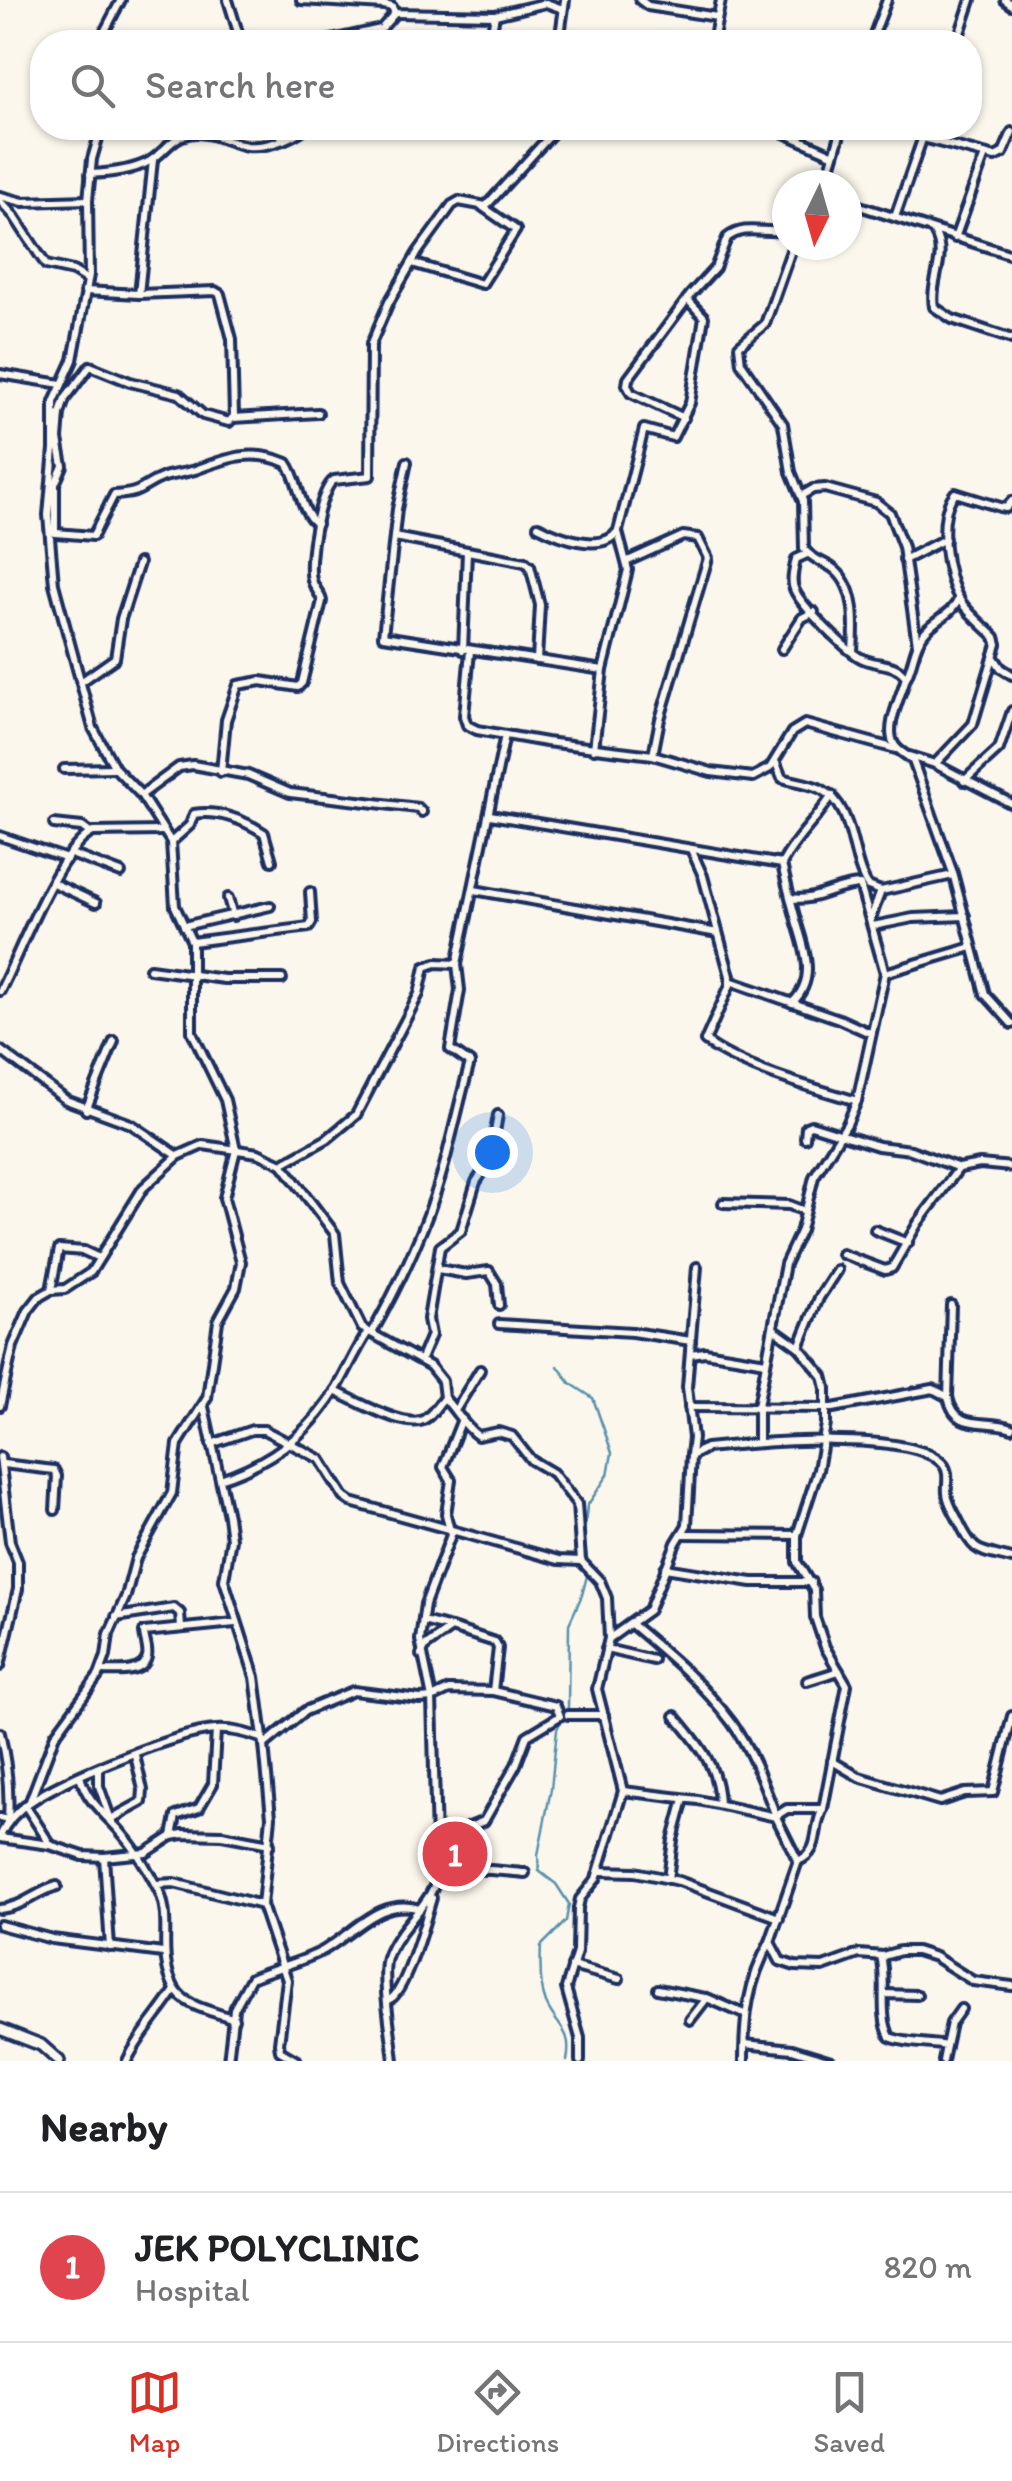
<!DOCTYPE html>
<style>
body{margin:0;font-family:Itim,sans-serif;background:#f6f6f6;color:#202124}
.compass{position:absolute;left:772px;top:170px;width:90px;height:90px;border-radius:50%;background:#fff;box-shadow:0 2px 8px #0004;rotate:185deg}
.you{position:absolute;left:492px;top:1152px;width:35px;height:35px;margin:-25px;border:8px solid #fff;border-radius:50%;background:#1a73e8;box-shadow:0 0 0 15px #1a73e833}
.badge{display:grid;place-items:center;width:65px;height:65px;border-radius:50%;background:#d93025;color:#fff;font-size:32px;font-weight:700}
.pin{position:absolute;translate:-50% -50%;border:5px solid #fff;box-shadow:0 2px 10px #0006}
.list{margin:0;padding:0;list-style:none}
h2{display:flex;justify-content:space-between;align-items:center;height:130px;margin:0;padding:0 40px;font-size:42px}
h2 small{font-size:32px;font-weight:400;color:#757577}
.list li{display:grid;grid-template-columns:65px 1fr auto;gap:30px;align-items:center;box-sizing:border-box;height:150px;padding:0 40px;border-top:2px solid #e0e0e0}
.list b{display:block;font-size:38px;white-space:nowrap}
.list p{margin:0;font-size:32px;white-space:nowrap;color:#757577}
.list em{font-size:32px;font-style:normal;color:#757577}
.icon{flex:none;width:55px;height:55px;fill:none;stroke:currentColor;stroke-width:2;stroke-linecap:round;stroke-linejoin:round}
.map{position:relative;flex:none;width:1012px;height:2061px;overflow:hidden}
.search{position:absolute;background:#fff;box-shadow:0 2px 8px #0004;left:30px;right:30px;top:30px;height:110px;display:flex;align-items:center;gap:25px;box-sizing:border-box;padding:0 35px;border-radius:40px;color:#757577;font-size:38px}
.sheet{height:280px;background:#fff}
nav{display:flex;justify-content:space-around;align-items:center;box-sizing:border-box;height:140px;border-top:2px solid #e0e0e0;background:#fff;font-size:28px;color:#757577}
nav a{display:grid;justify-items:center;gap:5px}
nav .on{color:#d93025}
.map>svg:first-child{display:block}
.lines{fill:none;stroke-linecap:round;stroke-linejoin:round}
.stream{stroke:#5990ad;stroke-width:2.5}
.street-casing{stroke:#1b2f5e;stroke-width:14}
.secondary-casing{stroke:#1b2f5e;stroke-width:16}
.street{stroke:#fbf7ec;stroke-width:6}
.secondary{stroke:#fbf7ec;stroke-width:9}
</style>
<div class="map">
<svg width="1012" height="2061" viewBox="0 0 1012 2061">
<rect width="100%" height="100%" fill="#fbf7ec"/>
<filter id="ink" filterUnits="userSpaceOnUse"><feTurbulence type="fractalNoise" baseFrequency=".01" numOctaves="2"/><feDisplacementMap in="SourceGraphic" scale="20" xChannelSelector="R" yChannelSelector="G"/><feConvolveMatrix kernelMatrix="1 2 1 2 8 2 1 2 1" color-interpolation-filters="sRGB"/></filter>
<g filter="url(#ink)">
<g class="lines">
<g class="stream">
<polyline points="558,1366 570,1383 593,1398 612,1453 608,1475 587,1506 584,1535 587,1559"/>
<path d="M 567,2061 C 573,2029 557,2028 546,2003 C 540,1988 540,1963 541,1946 L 566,1921 L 569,1904 L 556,1884 L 539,1871 L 538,1855 L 551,1789 L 557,1729 L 568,1707 L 569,1624 L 582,1595 L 588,1572"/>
</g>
<g class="street-casing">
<g id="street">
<polyline points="228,0 241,42"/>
<polyline points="301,0 384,5 392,7 395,13 495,15 546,3 563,9"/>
<polyline points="640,0 648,6 717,17"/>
<polyline points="1005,0 1012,5"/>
<polyline points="99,42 121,0"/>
<polyline points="322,42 381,29 395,13"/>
<polyline points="490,42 495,15"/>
<polyline points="559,42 565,0"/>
<polyline points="713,42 721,0"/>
<polyline points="871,42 887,0"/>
<polyline points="957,42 971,0"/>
<polyline points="277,128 283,140"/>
<polyline points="698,128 702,128"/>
<polyline points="780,128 782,132 832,154"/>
<polyline points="923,138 995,157 1003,153 1012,132"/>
<path d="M 90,174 C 109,173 133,171 150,161 C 168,150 171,135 195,133 C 214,132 229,143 247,146 C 266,148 290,139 305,128"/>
<polyline points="825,185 842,128"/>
<polyline points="0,196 23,202 88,200"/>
<polyline points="0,201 14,216 46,265 73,271 88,280"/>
<polyline points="847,202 1012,255"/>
<polyline points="895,217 926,128"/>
<path d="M 934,232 C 949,257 929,281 934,307 L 952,319 L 1012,339"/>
<polyline points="955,238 985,155"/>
<path d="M 793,245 L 765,324 L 739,346 L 741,363 L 783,424 L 791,472 L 803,501 L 804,549 C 812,559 821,561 831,567 C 857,584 855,624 853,651"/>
<polyline points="412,263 482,284 516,230 483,207"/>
<polyline points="139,294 153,160"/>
<polyline points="0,374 61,384"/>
<polyline points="233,418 318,413"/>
<path d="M 684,418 L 631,393 L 627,385 L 628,379 L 691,294 L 715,268 L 727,238 C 746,223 766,235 787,230"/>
<polyline points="407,462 397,509 383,636 603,670"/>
<polyline points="801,496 813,489 825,488 876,502 890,513 903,547 917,644"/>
<path d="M 538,526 C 559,537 602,554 618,531 L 644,429 L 673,437 L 690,403 L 704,317 L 687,299"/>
<polyline points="55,533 55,484 63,466 58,439 60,414 65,399 90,366 130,382 179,394 203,415 229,422 234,416 232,339 220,294 215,291 139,294 85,291"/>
<path d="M 56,533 L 93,536 L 114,495 C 146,493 138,487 164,477 C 174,474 185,473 195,470 C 228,458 252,448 287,463 C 300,481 299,512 317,524"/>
<polyline points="394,537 525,562 530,566 540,605 537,660"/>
<path d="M 807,554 L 796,559 C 794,569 790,582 795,591 C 802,606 848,653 863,659 C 878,666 896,662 906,677 C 902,695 884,727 894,744 C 898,752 907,754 913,761 L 953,873 L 985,994 L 1012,1024"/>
<polyline points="904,560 945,539"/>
<polyline points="628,561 683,536 698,538 708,558 660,719 653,755"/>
<polyline points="782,649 802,618 814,612"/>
<polyline points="463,650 467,552"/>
<polyline points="470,651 464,716 467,725 477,730 546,742 653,755 711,772 753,777 770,768 792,732 805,724 896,749"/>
<polyline points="995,659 1001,668 1012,675"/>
<path d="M 907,676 C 914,661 914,645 925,632 C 936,619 953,614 959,598"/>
<polyline points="81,682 115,658 121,619 139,563"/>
<polyline points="594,749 603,670 628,570 618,532"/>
<polyline points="909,756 935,764 1012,804"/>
<path d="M 776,763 L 782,778 C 795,782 809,783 821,789 C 856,807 849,857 868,886 L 881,891 L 953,875"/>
<path d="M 935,764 L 973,724 L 997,644 L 995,637 C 984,626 970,615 961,602 C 945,577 936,516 955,493 L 1000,507 L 1006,508 L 1012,501"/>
<polyline points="64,769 114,768"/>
<path d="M 221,772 L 226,720 L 238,685 L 261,681 L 298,687 L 302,683 L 322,601 C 320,592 314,589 312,580 C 307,561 319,490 334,480 L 370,476 L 371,344 L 389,302 L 418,252 L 452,205 L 459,201 L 486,206 L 557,128"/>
<polyline points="964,781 999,749 1012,711"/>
<polyline points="141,795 179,767 193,765 248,775 290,793 418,808 422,812"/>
<path d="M 490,815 L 782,864 C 786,883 791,901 796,920 C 804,949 818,978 792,1003"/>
<polyline points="54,824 82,827 90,833"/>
<polyline points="0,836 67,859"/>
<path d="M 171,842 L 190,825 L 194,814 C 218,810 244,820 264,833 L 272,861"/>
<path d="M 691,849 L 703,876 L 730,976 L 730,985 L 705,1041 C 740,1068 813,1088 857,1101"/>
<polyline points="71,854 121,873"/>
<path d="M 782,864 C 794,839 817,820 832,795"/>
<polyline points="53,883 96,903"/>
<polyline points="474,890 718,933"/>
<polyline points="228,898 233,916"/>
<path d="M 791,898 C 814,903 837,885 860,885 L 885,973"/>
<polyline points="871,918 881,891"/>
<polyline points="184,926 270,906"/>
<polyline points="873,926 913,918 965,916"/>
<polyline points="192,942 309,927 312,922 310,892"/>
<polyline points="150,969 224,979 282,979"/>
<polyline points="730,981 839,1019 870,1033"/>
<path d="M 0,991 C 19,955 58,848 93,832 L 163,831"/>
<polyline points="0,1050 66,1100 131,1124 178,1156"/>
<polyline points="86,1110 114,1041"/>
<polyline points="805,1138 806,1127 811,1125 878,1146 911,1150 959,1168 980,1164 1012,1167"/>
<polyline points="282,1164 327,1139 356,1115 419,994 425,967 436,963 457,964 505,735"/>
<polyline points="723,1203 789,1205 802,1210"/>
<polyline points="875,1230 908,1243"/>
<polyline points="842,1254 885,1270 892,1268 918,1223 959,1168"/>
<polyline points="438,1269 466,1274 489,1271 497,1284 499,1305"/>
<polyline points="51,1290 59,1249 84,1251 99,1258"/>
<polyline points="499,1324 632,1332 691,1341"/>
<path d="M 774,1329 L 799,1347 L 823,1376 L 826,1388 L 826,1424 L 818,1470 L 797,1535 L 797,1562 L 814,1590 L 815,1617 L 825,1647 L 847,1685 L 823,1809 C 812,1828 822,1851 798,1861"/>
<path d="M 372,1333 C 404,1276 434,1211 449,1146 C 456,1119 462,1091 470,1063 L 450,1049 L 460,990 L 457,964"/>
<polyline points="799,1347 819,1298 837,1270"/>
<polyline points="690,1354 705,1352 766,1362"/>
<polyline points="421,1359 431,1335 428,1319 440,1247 461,1231 476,1182 490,1161 498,1115"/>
<path d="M 335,1391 C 353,1400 401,1426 420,1421 C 430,1419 437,1405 444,1398"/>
<polyline points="948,1397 951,1305"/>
<path d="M 0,1406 L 13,1346 L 28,1311 L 39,1297 L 51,1290 L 65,1289 L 91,1272 L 143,1188 L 178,1156 L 203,1145 L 258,1153 L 282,1164 L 335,1234 L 340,1283 L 362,1328 L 430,1366 L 442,1381 L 444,1398 C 456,1410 464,1427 478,1436 L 498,1432 L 512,1436 L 531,1460 L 553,1473 L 577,1504 L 581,1561 L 600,1581 L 607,1598 L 609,1638 L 597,1689 L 623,1791 L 698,1800 L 776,1817 L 798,1861 L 770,1942 L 780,1961 L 795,1966 L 823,1967 L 859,1954 L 883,1956 L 900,1951 L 916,1951 L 935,1957 L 973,1981 L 1012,1986"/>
<polyline points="204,1407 228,1516 231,1539 224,1580 255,1677 264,1745 271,1817 262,1905 287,1980 279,2043 280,2051 297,2061"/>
<path d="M 689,1407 L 833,1408 L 933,1389 L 948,1397 C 956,1433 984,1418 1012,1428"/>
<polyline points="456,1409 480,1370"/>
<polyline points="758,1442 758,1406 785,1264 801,1230 814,1177 847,1124 857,1101 885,973 972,947"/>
<polyline points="211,1444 252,1430 264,1430 320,1459 344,1497 351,1502 559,1560 581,1561"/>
<polyline points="691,1455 693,1438 687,1387 697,1267"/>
<polyline points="0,1457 10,1542 18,1562 18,1589 0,1666"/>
<polyline points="3,1464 54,1470 57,1476 55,1510"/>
<path d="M 220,1479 C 269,1463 310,1433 337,1388 C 348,1369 356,1350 368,1332"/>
<polyline points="683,1534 797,1535"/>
<polyline points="665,1568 752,1582 811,1582"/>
<polyline points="116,1617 174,1608 180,1613 181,1628"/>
<polyline points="423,1621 451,1628"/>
<path d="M 631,1624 C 667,1654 704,1685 732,1723 C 752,1751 764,1785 776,1816"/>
<path d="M 610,1638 L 649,1610 L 676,1543 L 687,1525 L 691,1456 L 706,1448 C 753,1443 911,1428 943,1464 C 950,1473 946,1483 947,1493 C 948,1504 955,1513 959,1522 C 975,1555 978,1550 1012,1559"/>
<polyline points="606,1649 653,1660"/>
<polyline points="421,1655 426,1646 451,1628 495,1642 498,1648 493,1691"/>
<path d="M 101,1671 C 115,1671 143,1675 147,1657 C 149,1649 144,1640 144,1632 L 235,1623"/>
<polyline points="807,1681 839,1671"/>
<polyline points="568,1715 604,1715"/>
<path d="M 675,1716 C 699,1744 718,1766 719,1804"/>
<path d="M 0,1733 C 7,1763 10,1789 8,1820 L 0,1818"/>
<polyline points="264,1745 305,1711 353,1691 420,1699 432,1698 449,1690 493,1691 556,1706 560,1716 527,1736 516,1765 484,1821 445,1837 437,1845"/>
<polyline points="832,1761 859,1777 940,1801 965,1793 993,1792 1012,1716"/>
<polyline points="99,1769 99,1786 111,1820"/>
<path d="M 80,1776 C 87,1804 108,1815 125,1837 C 138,1852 149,1872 158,1889 C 174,1920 156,1953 174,1987 C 185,2008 214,2011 234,2019"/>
<polyline points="30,1801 55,1735 99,1675 106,1656 109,1634 126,1596 136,1558 172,1493 178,1444 207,1398 218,1321 236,1288 241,1262 224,1198 236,1150 225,1100 192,1032 192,942 175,906 171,842 141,795 115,768 93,728 54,584 48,515 54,449 54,402 73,360 89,275 88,200 92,159 101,128"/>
<polyline points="25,1805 50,1844"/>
<polyline points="776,1816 787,1809 821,1809"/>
<polyline points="111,1819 142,1802 143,1790 135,1755"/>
<path d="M 0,1836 C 7,1821 16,1811 30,1802 C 63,1779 177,1732 216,1730 C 233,1729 246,1733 261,1738"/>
<polyline points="172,1836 176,1816 199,1808 213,1784 216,1730"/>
<polyline points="0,1838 50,1845 83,1856 104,1857 146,1853 172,1836 183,1834 222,1835 270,1844"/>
<polyline points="104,1857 110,1947"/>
<polyline points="600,1871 635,1872 679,1881 779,1918"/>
<path d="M 437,1878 C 462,1864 497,1871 525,1873"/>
<polyline points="668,1879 673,1840 684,1799"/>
<polyline points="156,1884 174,1883 262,1905"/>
<path d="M 0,1909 C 23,1907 36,1892 57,1886"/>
<polyline points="0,1925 52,1939 163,1953"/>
<path d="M 881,1956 C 888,1982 878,2013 890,2037 C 905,2044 927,2042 946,2046 L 943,2061"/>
<polyline points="572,1966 619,1979"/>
<polyline points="658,1989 705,1998"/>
<polyline points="884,1994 917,1995"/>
<path d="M 389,2000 C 406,1992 426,1918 432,1898"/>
<polyline points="690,2020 707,1998 744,2014"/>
<polyline points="745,2044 792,2049 831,2061"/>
<polyline points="946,2046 951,2023 961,2009"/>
<path d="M 127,2061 C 139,2035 160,2014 175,1990"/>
<path d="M 228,2061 L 234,2009 L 251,1978 C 274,1968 301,1963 324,1950 C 355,1932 380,1897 420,1909"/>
<path d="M 394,2061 C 392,2038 381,1977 387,1958 C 398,1926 428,1909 437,1878 L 432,1698 L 420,1640 L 425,1604 L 451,1535 L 446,1514 L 451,1480 L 443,1467 L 462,1419"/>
<polyline points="580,2061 580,2038 566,1988 577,1952 578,1908 580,1899 596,1879 623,1791"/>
<path d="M 744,2061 C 744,2018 748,1981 770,1942"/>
</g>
</g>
<g class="secondary-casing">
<polyline id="secondary" points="0,2029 41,2045 59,2061"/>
</g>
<use href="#street" class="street"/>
<use href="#secondary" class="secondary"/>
</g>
</g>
</svg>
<svg class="compass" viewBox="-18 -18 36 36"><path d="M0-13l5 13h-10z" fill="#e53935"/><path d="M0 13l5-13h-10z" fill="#757577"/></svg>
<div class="you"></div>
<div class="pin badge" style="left:455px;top:1854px;background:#e0444e">1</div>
<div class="search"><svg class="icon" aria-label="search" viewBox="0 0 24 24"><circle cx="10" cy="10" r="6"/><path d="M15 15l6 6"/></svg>Search here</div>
</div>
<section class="sheet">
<h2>Nearby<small></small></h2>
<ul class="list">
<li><span class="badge" style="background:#e0444e">1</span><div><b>JEK POLYCLINIC</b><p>Hospital</p></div><em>820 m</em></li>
</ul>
</section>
<nav>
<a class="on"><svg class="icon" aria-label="map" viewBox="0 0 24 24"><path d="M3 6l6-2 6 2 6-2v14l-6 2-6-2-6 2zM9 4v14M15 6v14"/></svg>Map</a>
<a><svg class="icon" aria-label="directions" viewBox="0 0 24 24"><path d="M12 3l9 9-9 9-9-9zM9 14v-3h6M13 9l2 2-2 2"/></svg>Directions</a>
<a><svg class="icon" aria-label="saved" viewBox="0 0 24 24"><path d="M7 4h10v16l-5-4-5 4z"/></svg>Saved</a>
</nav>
